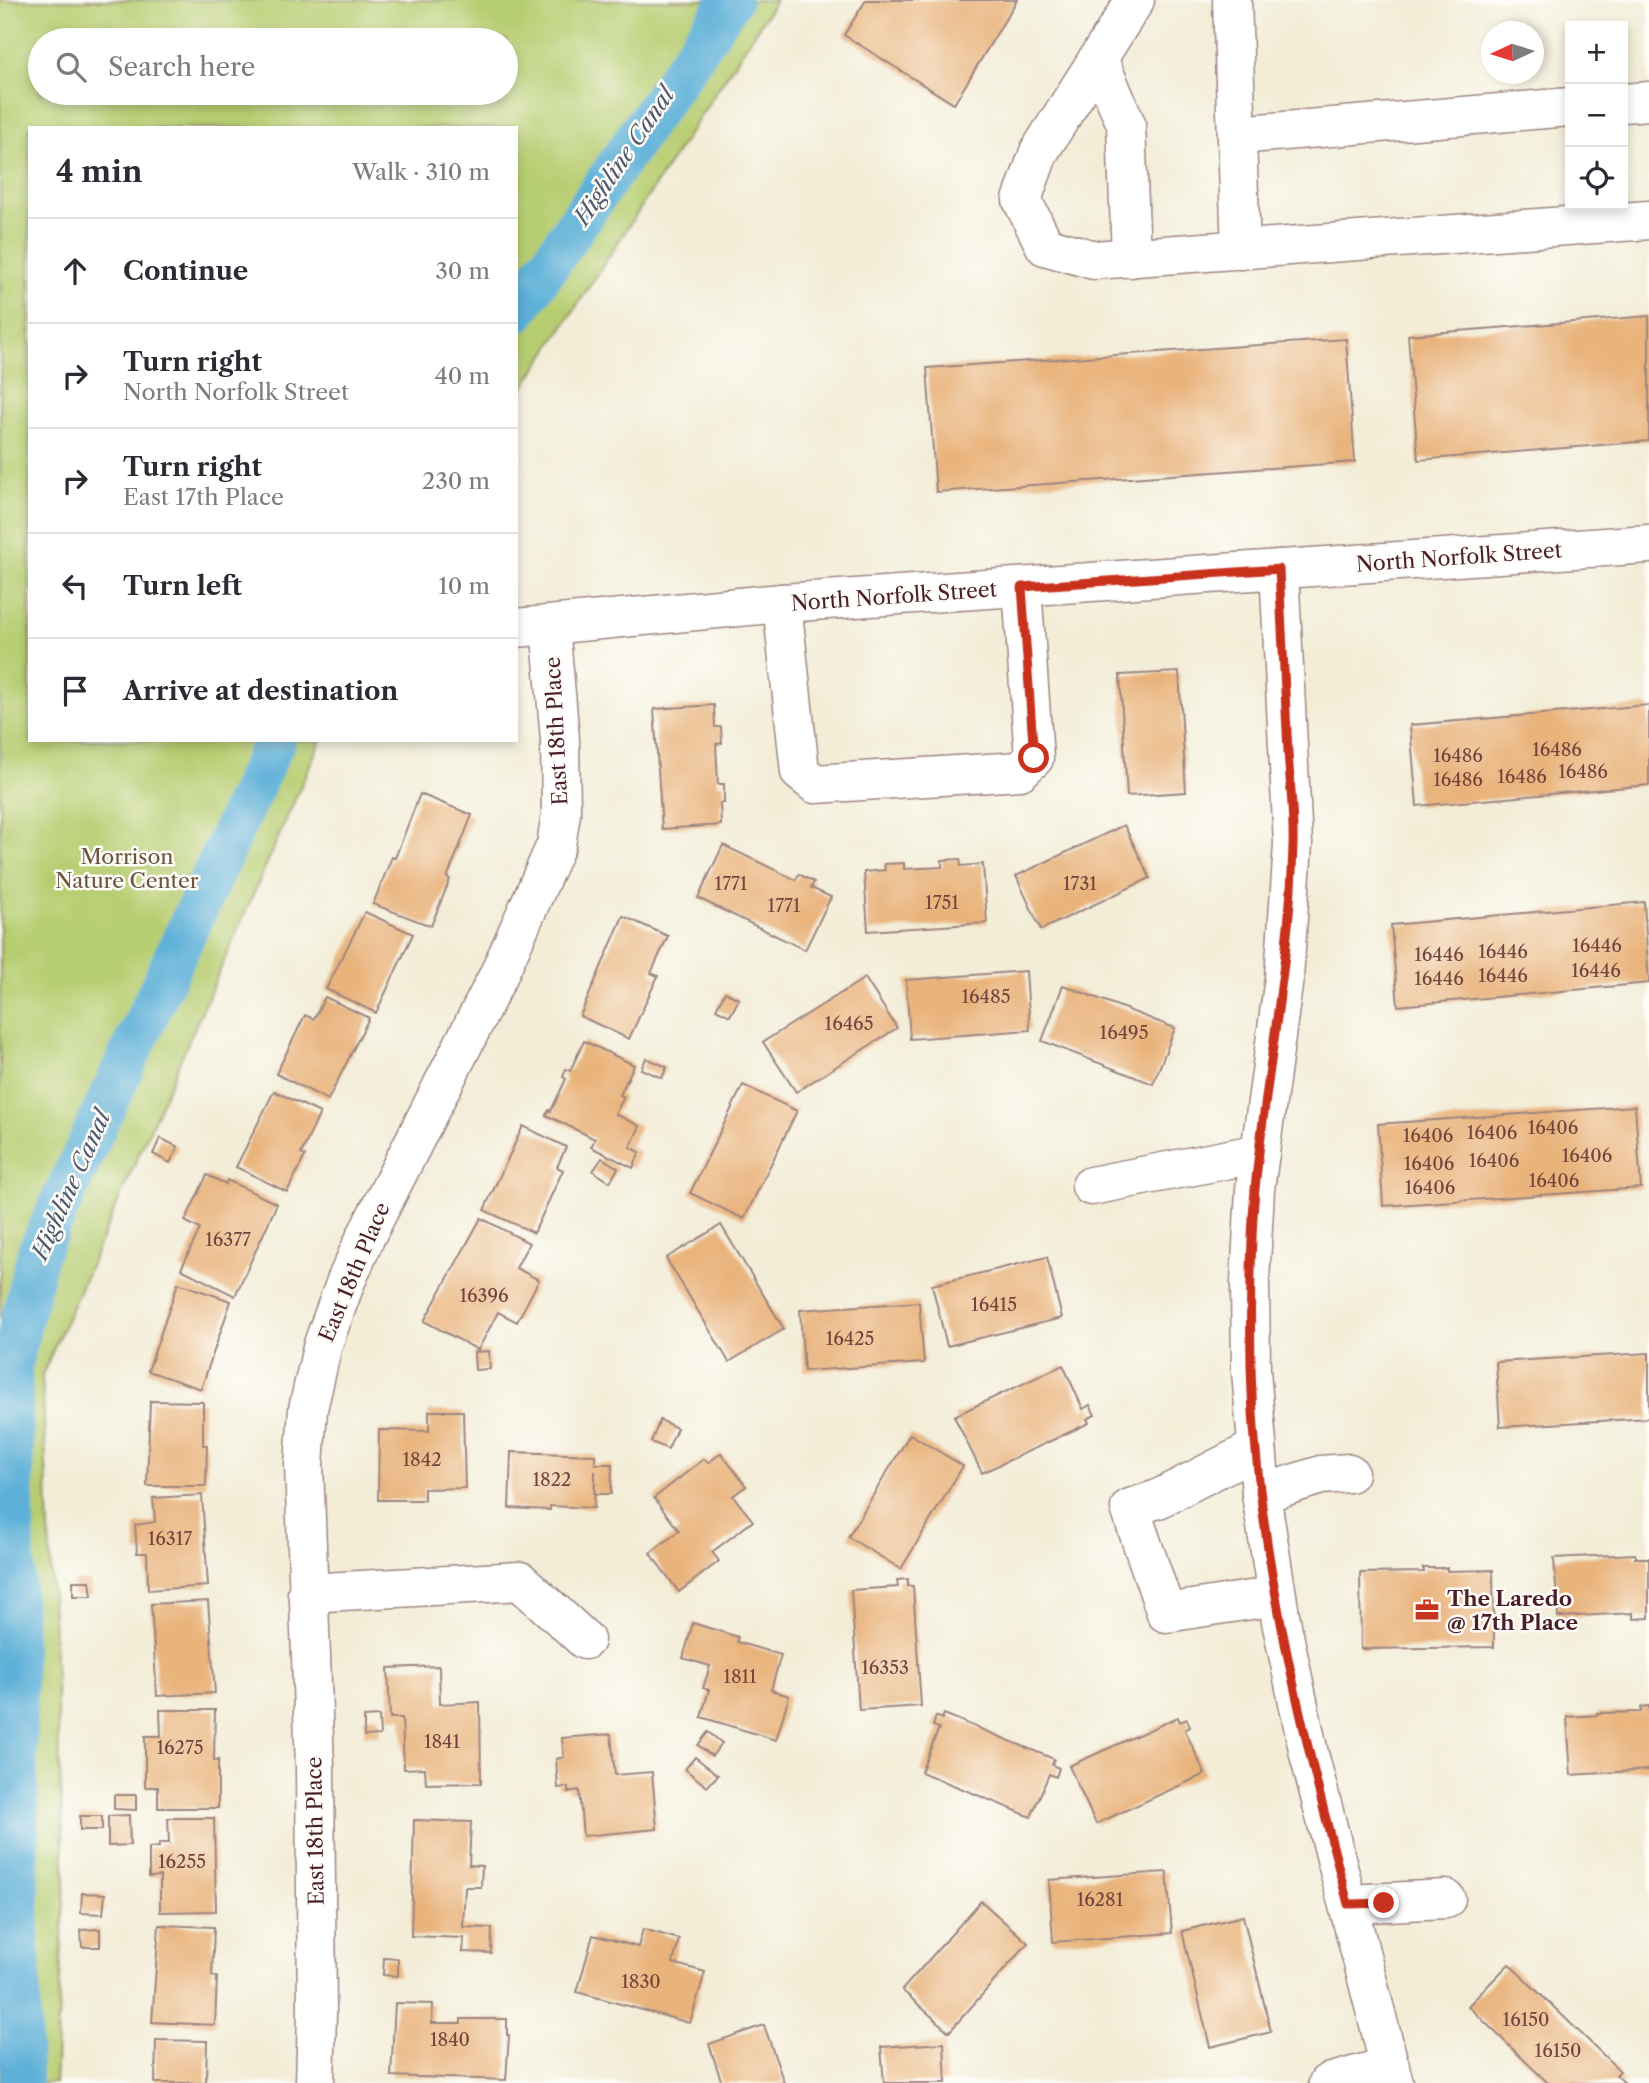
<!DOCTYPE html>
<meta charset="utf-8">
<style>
body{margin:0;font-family:"Libre Caslon Text",serif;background:#f7f7f7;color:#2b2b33}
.controls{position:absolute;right:21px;top:21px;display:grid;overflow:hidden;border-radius:0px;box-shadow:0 4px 10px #0003}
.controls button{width:63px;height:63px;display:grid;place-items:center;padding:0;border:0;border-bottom:2px solid #e1e1e2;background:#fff;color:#2b2b33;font:35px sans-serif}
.compass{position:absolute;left:1481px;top:21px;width:63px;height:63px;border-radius:50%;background:#fff;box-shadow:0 4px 10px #0003;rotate:266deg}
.stop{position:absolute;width:21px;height:21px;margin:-16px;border:5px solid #c8321e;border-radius:50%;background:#fff}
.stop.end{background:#c8321e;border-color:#fff;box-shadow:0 2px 7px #0008}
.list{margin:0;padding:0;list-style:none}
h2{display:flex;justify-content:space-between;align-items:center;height:91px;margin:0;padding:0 28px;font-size:30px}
h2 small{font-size:23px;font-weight:400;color:#7c7c81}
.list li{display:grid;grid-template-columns:46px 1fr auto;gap:21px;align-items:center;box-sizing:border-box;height:105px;padding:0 28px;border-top:2px solid #e1e1e2}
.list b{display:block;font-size:26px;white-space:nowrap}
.list p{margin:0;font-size:23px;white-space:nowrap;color:#7c7c81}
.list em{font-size:23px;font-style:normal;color:#7c7c81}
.icon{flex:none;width:38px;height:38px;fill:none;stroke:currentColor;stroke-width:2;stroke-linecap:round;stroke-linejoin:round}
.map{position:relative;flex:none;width:1649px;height:2083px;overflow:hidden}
.search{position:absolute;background:#fff;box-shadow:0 4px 10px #0003;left:28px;top:28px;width:490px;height:77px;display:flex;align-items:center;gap:18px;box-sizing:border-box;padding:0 24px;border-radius:38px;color:#7c7c81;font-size:26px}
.panel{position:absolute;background:#fff;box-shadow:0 4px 10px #0003;left:28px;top:126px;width:490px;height:616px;border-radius:0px}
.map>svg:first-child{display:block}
.green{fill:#b7cd71;stroke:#80764e;stroke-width:2;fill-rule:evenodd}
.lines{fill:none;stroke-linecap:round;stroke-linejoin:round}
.canal{stroke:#5db0d8;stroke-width:42}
.building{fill:#e9b37b}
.minor-casing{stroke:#9e8681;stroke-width:41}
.minor{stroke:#fff;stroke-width:38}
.route{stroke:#c8321e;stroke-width:9}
.labels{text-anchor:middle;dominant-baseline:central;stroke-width:5;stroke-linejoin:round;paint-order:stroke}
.number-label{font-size:18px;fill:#72443f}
.street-label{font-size:21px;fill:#4a1f2b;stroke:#fdfcf7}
.park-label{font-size:21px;fill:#6b5340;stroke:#fdfcf7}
.poi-label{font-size:21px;font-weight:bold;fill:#4a1f2b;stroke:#fdfcf7;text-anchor:start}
.water-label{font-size:23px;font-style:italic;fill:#525970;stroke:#fdfcf7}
</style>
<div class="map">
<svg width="1649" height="2083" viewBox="0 0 1649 2083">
<rect width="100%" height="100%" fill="#fdfcf7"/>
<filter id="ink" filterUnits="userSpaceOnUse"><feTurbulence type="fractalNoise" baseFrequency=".0143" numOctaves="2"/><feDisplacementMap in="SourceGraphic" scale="14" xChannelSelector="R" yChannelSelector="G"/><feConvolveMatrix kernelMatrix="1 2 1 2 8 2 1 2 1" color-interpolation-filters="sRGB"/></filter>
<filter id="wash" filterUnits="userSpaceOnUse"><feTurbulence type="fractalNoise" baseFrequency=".00686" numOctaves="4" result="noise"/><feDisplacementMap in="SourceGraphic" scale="28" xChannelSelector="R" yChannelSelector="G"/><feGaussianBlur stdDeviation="1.57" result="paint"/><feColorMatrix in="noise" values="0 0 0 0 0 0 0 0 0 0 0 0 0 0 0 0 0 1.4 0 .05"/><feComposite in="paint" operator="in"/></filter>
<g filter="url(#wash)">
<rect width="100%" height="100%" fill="#f3edd7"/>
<path class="green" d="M 0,0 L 776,0 L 516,399 L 516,128 L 30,128 L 30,740 L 321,740 L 42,1375 L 65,1882 L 55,2083 L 0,2083 ZM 40,40 L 506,40 L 506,93 L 40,93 Z"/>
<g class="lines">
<g class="canal">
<polyline points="516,312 731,0"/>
<polyline points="21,2083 11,1364 38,1252 275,740"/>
</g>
</g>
<g id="blocks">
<g class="building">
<polygon points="866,0 1017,0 954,104 844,35"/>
<polygon points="1649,316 1649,441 1418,460 1408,335"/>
<polygon points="1346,339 1355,462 936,492 927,368"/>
<polygon points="1179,672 1186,792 1127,796 1120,675"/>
<polygon points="714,705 715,727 721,727 722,743 716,744 718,784 724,784 724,803 720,803 721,825 662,829 654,709"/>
<polygon points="1649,705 1649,785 1417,806 1410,725"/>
<polygon points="420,794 472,815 447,878 450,879 431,926 373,904 392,857 395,858"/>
<polygon points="1124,825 1150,878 1041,930 1016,876"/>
<polygon points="723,845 796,880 799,874 814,882 811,888 831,897 805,950 698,898"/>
<polygon points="960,859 961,866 983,864 987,923 868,931 864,872 885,870 884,864 904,863 904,869 942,867 942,860"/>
<polygon points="1644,902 1649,983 1398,1006 1391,925"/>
<polygon points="365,912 413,934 376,1013 326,989"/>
<polygon points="623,916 668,936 651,973 658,976 629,1039 580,1016"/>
<polygon points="1026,971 1030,1030 910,1039 906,980"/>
<polygon points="865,978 897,1028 796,1092 763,1042"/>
<polygon points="1063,985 1175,1028 1153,1084 1042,1041"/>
<polygon points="725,992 739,999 730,1016 716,1009"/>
<polygon points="325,997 369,1018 328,1100 276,1074 305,1015 314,1019"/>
<polygon points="584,1041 634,1065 620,1095 624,1097 615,1114 640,1126 630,1147 640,1152 633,1168 591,1147 595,1139 546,1115 549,1110 551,1111 566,1079 563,1077 566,1069 570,1071"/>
<polygon points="646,1058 667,1067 662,1078 641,1069"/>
<polygon points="743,1085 797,1111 744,1219 690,1193"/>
<polygon points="274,1091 320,1113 301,1154 305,1156 287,1192 236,1167"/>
<polygon points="1635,1106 1641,1188 1383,1206 1378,1124"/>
<polygon points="523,1126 566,1147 557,1167 563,1170 534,1233 484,1210"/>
<polygon points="160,1138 178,1147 170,1163 153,1154"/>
<polygon points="602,1158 618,1168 610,1182 593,1171"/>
<polygon points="207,1175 226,1184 227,1180 277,1204 235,1296 181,1269 200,1229 185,1221"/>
<polygon points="481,1218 529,1243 516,1268 539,1280 517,1322 498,1312 478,1350 424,1321"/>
<polygon points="721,1225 784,1329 729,1362 666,1258"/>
<polygon points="1047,1257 1062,1318 947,1346 932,1285"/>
<polygon points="178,1283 231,1301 201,1389 148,1371"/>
<polygon points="919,1302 924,1363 804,1371 800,1310"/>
<polygon points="489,1351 490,1369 475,1370 474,1352"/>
<polygon points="1649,1353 1649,1418 1500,1427 1496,1362"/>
<polygon points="1063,1365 1083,1409 1090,1405 1095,1415 1087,1419 1089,1423 982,1473 954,1416"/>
<polygon points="150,1401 203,1402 203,1445 207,1445 206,1486 147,1486"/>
<polygon points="429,1411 463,1411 465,1488 424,1489 424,1500 378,1500 379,1430 429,1431"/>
<polygon points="660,1420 677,1428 668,1449 651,1442"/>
<polygon points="910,1434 963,1466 901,1569 848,1537"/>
<polygon points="511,1452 595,1455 595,1464 612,1464 611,1494 595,1494 595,1471 594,1508 550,1506 550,1510 509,1508"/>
<polygon points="721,1453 746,1486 733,1496 753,1521 712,1552 719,1561 679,1592 650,1553 679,1531 654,1498 704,1459 708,1463"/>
<polygon points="202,1495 208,1586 148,1590 147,1553 137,1553 135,1525 155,1522 153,1498"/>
<polygon points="1635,1554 1635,1558 1649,1558 1649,1618 1633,1619 1633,1613 1558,1617 1554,1558"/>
<polygon points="1423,1568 1447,1568 1447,1571 1493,1570 1494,1647 1361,1649 1360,1573 1424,1572"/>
<polygon points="908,1579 908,1586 913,1586 921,1706 859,1710 851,1590 898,1587 897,1580"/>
<polygon points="73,1581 90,1581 92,1596 73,1596"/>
<polygon points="208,1601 215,1693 157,1696 151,1604"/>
<polygon points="693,1623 738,1637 737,1642 781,1655 771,1690 789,1696 776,1740 701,1717 709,1690 703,1688 710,1666 683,1658"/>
<polygon points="439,1666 440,1704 480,1702 481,1783 426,1784 425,1768 404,1769 402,1718 390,1718 388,1668"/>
<polygon points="1649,1706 1649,1770 1571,1775 1567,1717 1597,1715 1597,1713 1641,1712 1641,1707"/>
<polygon points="160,1710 215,1710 214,1761 218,1760 218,1808 158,1808 158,1787 145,1787 145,1736 161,1736"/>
<polygon points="944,1714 1054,1759 1052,1765 1059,1768 1056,1777 1049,1774 1031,1817 921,1772 939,1728 933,1726 936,1716 942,1719"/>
<polygon points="379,1716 380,1735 364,1736 364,1717"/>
<polygon points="1178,1717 1180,1722 1187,1719 1190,1727 1185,1730 1205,1774 1096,1824 1069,1766"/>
<polygon points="708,1732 722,1743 712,1756 698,1745"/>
<polygon points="611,1734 615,1775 652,1772 657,1829 583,1836 579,1790 568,1792 568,1787 558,1788 556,1759 564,1757 562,1738"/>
<polygon points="695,1757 718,1775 707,1787 685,1769"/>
<polygon points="114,1795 136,1795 136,1810 114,1809"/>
<polygon points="129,1815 130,1845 108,1846 108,1816"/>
<rect x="80" y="1816" width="22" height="14"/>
<polygon points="168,1818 214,1818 216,1911 160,1912 160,1876 149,1877 149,1848 159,1847 159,1843 169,1843"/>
<polygon points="414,1820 471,1822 469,1865 482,1866 481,1887 465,1887 463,1927 492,1928 491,1953 463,1952 464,1938 411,1936"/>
<polygon points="1167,1872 1172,1933 1053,1942 1049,1880"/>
<polygon points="82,1893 105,1894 103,1914 81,1913"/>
<polygon points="981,1901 1028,1943 949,2032 902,1990"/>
<polygon points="1243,1916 1271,2032 1210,2047 1182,1931"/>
<polygon points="159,1925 214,1927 212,1976 217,1977 215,2025 152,2022"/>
<polygon points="100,1929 100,1947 82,1947 81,1930"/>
<polygon points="643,1929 679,1939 673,1963 705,1972 690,2023 577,1992 593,1935 638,1947"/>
<polygon points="384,1958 398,1959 398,1976 383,1975"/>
<polygon points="1509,1964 1620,2071 1616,2075 1625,2083 1548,2083 1468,2006"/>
<polygon points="395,2003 433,2004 432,2023 461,2023 461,2019 507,2019 507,2035 509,2035 506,2080 391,2076"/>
<polygon points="764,2025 784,2083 722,2083 709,2044"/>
<polygon points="156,2040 207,2041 206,2083 155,2083"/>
<polygon points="944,2043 946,2083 884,2083 881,2047"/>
</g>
</g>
</g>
<g filter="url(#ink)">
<use href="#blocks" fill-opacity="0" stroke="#9e8681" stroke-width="2"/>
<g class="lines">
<g class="minor-casing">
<g id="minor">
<polyline points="1135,0 1039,152 1022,200 1045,246 1094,260 1649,220"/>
<polyline points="1232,0 1241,250"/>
<polyline points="1098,58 1126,124 1131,258"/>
<polyline points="1623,103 1649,101"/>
<polyline points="1237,135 1570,107"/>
<polyline points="1279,569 1293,844 1284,978 1255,1189 1250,1282 1251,1370 1261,1494 1281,1621 1309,1754 1394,2083"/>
<polyline points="782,603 800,772 815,784 1020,771 1034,758 1022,587"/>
<polyline points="516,628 782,603 1649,544"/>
<polyline points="1091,1186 1260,1153"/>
<polyline points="1257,1448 1158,1499 1130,1508 1166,1613 1277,1596"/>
<polyline points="1261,1494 1321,1475 1349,1473"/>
<polyline points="307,1593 520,1581 585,1640"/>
<polyline points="1348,1904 1446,1899"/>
<polyline points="315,2083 317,2014 315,1767 304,1464 308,1409 323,1344 346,1281 366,1236 498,976 556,845 561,814 560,739 550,626"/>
<polyline points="1328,2083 1390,2066"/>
</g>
</g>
<use href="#minor" class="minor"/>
</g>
</g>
<g class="lines" filter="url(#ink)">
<path class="route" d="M 1034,758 L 1022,587 L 1279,569 C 1282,630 1285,691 1288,752 C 1290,783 1294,815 1293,846 C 1290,963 1266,1074 1255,1189 C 1250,1248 1250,1307 1251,1365 C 1255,1548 1302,1728 1348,1904 L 1384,1903"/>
</g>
<defs>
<g id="office-bare" transform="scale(1.89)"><path d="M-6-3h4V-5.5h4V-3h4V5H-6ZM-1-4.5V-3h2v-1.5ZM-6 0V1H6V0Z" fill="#c8321e" stroke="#fdfcf7" stroke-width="2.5" paint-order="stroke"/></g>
</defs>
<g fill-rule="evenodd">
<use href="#office-bare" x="1427" y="1610"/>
</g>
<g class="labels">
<g class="number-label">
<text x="1557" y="750">16486</text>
<text x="1458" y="756">16486</text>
<text x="1583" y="772">16486</text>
<text x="1522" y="777">16486</text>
<text x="1458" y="780">16486</text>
<text x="731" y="884">1771</text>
<text x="1080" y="884">1731</text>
<text x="942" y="903">1751</text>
<text x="784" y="906">1771</text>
<text x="1597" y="946">16446</text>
<text x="1503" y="952">16446</text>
<text x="1439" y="955">16446</text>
<text x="1596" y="971">16446</text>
<text x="1503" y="976">16446</text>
<text x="1439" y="979">16446</text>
<text x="986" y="997">16485</text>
<text x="849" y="1024">16465</text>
<text x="1124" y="1033">16495</text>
<text x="1553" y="1128">16406</text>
<text x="1492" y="1133">16406</text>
<text x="1428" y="1136">16406</text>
<text x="1587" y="1156">16406</text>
<text x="1494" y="1161">16406</text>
<text x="1429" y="1164">16406</text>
<text x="1554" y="1181">16406</text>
<text x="1430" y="1188">16406</text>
<text x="228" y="1240">16377</text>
<text x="484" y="1296">16396</text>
<text x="994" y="1305">16415</text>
<text x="850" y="1339">16425</text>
<text x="422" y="1460">1842</text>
<text x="552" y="1480">1822</text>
<text x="170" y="1539">16317</text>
<text x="885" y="1668">16353</text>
<text x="740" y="1677">1811</text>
<text x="442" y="1742">1841</text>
<text x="180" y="1748">16275</text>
<text x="182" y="1862">16255</text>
<text x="1100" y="1900">16281</text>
<text x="641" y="1982">1830</text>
<text x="1526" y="2020">16150</text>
<text x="450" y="2040">1840</text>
<text x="1558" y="2051">16150</text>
</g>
<g class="street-label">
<text transform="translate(1459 557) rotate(-4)">North Norfolk Street</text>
<text transform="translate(894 596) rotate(-4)">North Norfolk Street</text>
<text transform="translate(556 731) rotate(-93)">East 18th Place</text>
<text transform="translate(354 1272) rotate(-67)">East 18th Place</text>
<text transform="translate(315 1831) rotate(-91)">East 18th Place</text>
</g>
<g class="park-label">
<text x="127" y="856">Morrison<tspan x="127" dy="24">Nature Center</tspan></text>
</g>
<g class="poi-label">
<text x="1447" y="1598">The Laredo<tspan x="1447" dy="24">@ 17th Place</tspan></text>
</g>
<g class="water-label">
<text transform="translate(624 156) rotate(-56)">Highline Canal</text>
<text transform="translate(71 1185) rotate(-66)">Highline Canal</text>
</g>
</g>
</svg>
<div class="controls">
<button>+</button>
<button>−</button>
<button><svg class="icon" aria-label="locate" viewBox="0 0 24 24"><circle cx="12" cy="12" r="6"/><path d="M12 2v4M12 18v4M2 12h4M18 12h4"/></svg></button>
</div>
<svg class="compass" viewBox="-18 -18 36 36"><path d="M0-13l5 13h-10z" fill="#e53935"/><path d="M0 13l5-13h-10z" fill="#7c7c81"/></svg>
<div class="stop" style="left:1034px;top:758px"></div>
<div class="stop end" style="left:1384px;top:1903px"></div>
<div class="search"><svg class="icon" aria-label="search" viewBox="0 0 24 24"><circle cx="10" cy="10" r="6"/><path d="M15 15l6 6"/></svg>Search here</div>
<section class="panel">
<h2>4 min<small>Walk · 310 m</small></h2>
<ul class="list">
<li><svg class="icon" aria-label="ahead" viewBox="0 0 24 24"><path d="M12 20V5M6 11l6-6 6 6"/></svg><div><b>Continue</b></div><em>30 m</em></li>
<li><svg class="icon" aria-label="right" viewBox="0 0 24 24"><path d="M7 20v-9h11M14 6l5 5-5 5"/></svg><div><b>Turn right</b><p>North Norfolk Street</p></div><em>40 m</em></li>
<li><svg class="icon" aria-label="right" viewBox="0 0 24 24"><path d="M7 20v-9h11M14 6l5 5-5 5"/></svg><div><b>Turn right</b><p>East 17th Place</p></div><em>230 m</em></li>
<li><svg class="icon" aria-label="left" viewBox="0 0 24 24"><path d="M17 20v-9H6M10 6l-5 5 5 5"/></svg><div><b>Turn left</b></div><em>10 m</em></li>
<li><svg class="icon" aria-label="arrive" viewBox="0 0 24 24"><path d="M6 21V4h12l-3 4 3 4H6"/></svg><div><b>Arrive at destination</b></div></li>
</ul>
</section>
</div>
